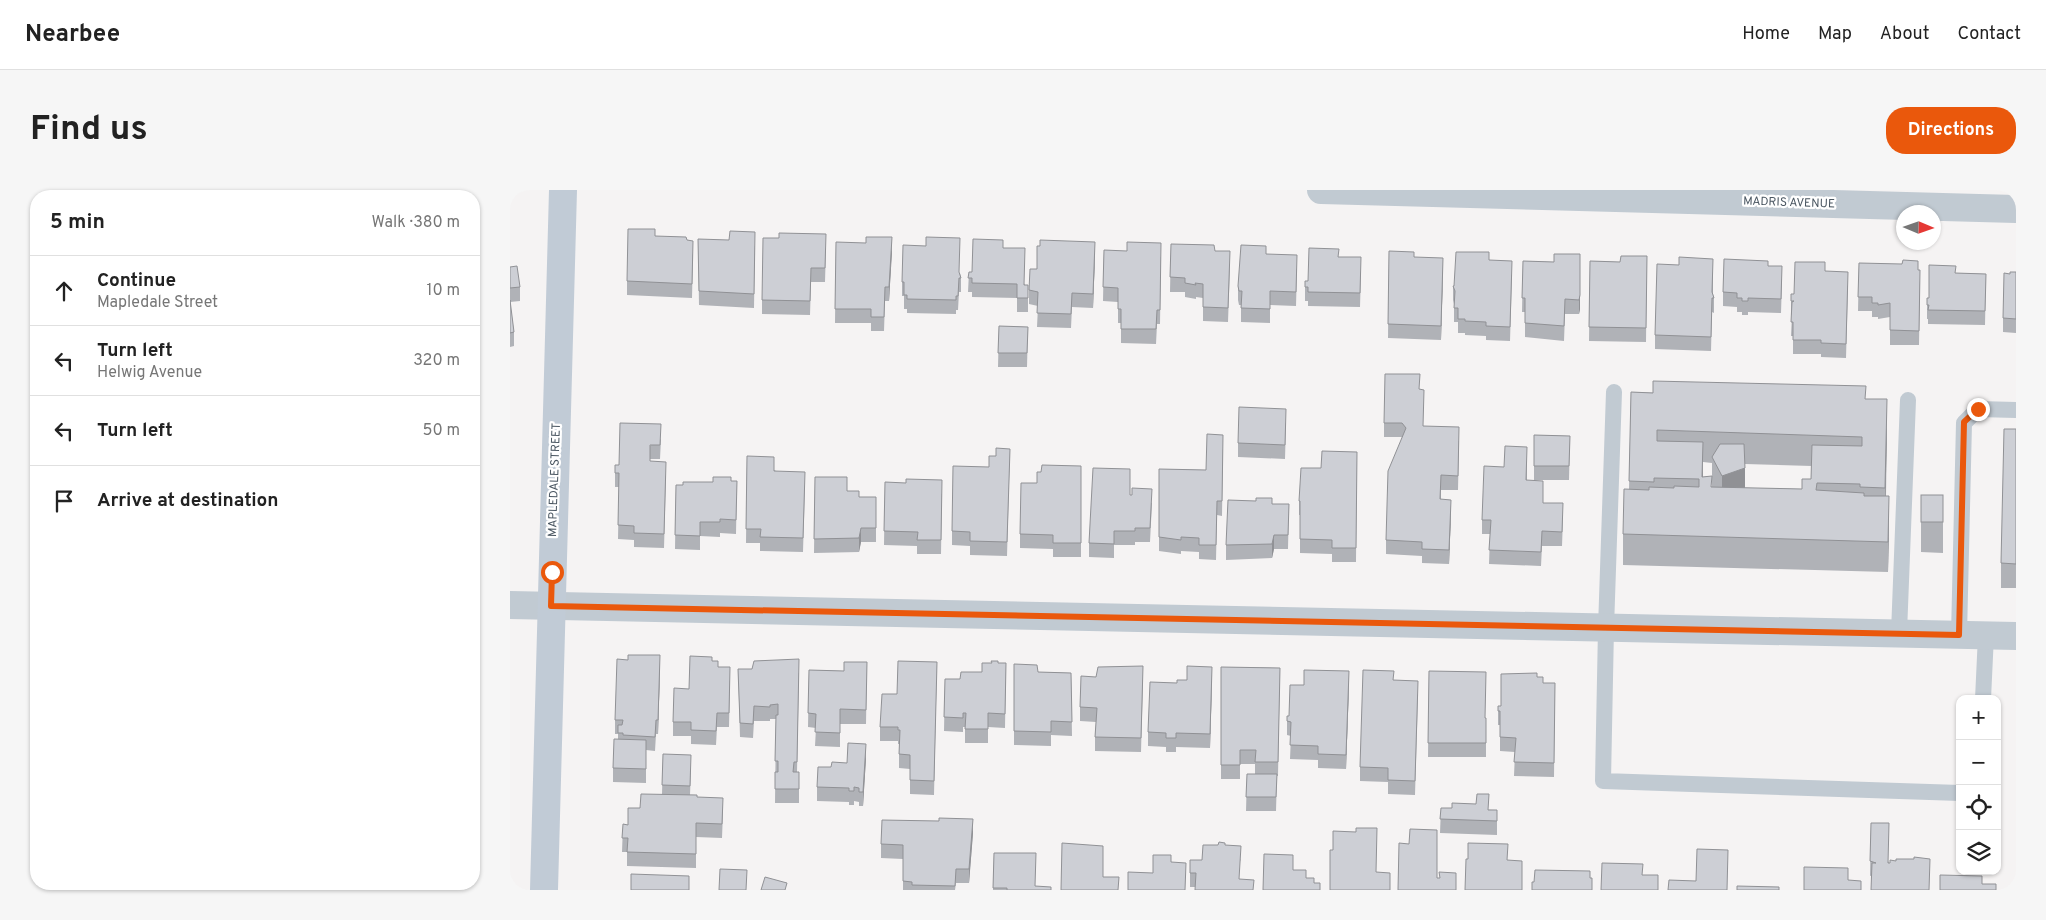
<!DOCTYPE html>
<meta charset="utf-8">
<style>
body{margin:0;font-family:Overpass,sans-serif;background:#f6f6f6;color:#222}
.controls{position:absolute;right:15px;bottom:15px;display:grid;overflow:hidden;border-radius:10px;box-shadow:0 1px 4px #0004}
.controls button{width:45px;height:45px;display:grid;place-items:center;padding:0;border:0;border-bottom:1px solid #e0e0e0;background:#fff;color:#222;font:25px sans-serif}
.compass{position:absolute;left:1386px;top:15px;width:45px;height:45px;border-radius:50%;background:#fff;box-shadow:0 1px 4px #0004;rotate:92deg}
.stop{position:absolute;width:15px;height:15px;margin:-11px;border:4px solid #ea580c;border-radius:50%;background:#fff}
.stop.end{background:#ea580c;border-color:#fff;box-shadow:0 1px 5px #0008}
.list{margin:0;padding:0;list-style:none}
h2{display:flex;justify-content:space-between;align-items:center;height:65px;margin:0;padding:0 20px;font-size:21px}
h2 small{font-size:16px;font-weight:400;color:#767676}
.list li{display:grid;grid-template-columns:32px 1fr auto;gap:15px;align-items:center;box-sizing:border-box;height:70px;padding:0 20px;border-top:1px solid #e0e0e0}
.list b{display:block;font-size:19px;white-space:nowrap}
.list p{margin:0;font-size:16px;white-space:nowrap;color:#767676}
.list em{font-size:16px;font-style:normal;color:#767676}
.icon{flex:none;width:28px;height:28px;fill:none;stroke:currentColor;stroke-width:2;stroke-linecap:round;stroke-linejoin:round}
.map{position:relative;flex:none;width:1506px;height:700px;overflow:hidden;border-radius:20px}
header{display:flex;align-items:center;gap:30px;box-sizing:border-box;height:70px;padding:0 25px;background:#fff;border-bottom:1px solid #e0e0e0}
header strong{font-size:24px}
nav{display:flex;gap:28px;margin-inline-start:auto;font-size:18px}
.intro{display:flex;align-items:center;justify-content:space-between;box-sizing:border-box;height:120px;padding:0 30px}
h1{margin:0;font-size:35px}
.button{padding:12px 22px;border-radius:20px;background:#ea580c;color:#fff;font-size:18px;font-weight:700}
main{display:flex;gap:30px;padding:0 30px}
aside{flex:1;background:#fff;border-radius:20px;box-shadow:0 1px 4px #0004}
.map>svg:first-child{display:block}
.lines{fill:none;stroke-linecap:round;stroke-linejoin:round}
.lane{stroke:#c1cad2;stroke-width:16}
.street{stroke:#c1cad2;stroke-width:28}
.secondary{stroke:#c1cbd6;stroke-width:28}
.wall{fill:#b0b2b7;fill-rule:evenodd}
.shaded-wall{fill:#909195}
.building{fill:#cdcfd5;stroke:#909195;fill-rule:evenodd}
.route{stroke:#ea580c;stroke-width:6}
.labels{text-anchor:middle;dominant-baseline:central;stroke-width:4.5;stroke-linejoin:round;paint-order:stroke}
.street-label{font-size:12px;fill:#4a5661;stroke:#fff}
</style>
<header>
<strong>Nearbee</strong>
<nav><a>Home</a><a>Map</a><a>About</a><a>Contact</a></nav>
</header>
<div class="intro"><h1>Find us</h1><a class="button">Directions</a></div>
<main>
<aside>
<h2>5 min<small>Walk · 380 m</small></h2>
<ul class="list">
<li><svg class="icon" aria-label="ahead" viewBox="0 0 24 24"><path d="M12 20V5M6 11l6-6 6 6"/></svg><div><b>Continue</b><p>Mapledale Street</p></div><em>10 m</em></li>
<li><svg class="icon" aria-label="left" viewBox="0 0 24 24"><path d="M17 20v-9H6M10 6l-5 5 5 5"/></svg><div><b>Turn left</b><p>Helwig Avenue</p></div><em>320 m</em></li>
<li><svg class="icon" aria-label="left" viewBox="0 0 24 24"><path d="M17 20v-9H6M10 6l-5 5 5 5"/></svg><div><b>Turn left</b></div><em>50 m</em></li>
<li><svg class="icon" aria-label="arrive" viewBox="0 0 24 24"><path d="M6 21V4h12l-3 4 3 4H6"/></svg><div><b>Arrive at destination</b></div></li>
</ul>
</aside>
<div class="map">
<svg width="1506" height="700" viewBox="0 0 1506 700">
<rect width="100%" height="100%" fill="#f5f3f3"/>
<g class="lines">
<g class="lane">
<polyline points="1104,202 1096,438 1093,591 1450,603"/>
<polyline points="1389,443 1398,210"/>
<polyline points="1449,445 1454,233 1468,219 1506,220"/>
<polyline points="1473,509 1476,445"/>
</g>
<g class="street">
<polyline points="811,0 1506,19"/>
<polyline points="0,415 1506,446"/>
</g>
<polyline class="secondary" points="34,700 53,0"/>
</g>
<g class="wall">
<polygon points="145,46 177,50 183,65 182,108 117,105 117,91"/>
<polygon points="188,49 245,56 244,118 189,115"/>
<polygon points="326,52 382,61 379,111 375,111 374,141 361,141 361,133 325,133"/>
<polygon points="661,54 705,61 720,75 718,132 693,131 693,108 686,107 686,109 675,107 675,102 660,102"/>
<polygon points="316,58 315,92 301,92 300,125 252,124 252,110"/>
<polygon points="493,58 515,95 518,95 518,122 507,122 507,108 462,107 462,102 458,102 459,82 462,82"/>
<polygon points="594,60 651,67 650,134 647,134 646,154 611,153 611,133 608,133 608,112 593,111"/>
<polygon points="879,61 904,67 933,82 931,150 878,148"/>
<polygon points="756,64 787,79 786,116 760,115 760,133 731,132 731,115 729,115 728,110 728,96"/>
<polygon points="1070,64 1070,119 1069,124 1055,124 1054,151 1015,147 1015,122 1012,122 1013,71 1044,72"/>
<polygon points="585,66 583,118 562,117 561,138 527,137 528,116 519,114 519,100 527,79"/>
<polygon points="1137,66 1136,152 1079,151 1080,71 1110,72"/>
<polygon points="829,67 851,82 850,117 798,116 798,111 795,111 795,97 798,91"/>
<polygon points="979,70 1002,85 1000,151 976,150 976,146 955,145 955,143 948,143 948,132 944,132 944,114 943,110 943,96 944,96"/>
<polygon points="1349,73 1408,80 1410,94 1409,155 1380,155 1380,127 1368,129 1368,127 1362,127 1362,121 1348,121"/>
<polygon points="1258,76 1272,91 1271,123 1238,122 1238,125 1232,125 1232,122 1227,122 1227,117 1213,116 1213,102"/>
<polygon points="0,77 10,97 10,111 0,112 4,142 4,156 0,157"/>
<polygon points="1315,81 1338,96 1336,168 1311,167 1311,164 1283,164 1283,146 1281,146 1282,125 1281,125 1281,104 1284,104"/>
<polygon points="1506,82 1506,143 1493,142 1493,128"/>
<polygon points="450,83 451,88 451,102 449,102 448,120 446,120 446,124 397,123 397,119 394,119 394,106 392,106 392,92"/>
<polygon points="1203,83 1203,104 1204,108 1204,123 1202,122 1201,161 1145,159 1145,145"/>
<polygon points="1446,83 1476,84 1475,135 1418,134 1418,129 1417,129 1417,115 1419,108"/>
<polygon points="489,136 518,137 517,177 488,177"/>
<polygon points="910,199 913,236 949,251 948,300 931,300 931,309 941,324 939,374 912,373 912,366 876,364 876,350 892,247 874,247 874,233"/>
<path d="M 1121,202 L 1356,209 L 1377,240 L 1376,306 L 1379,337 L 1378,382 L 1113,375 L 1113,344 L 1119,300 ZM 1193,272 L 1202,273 L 1202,297 L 1193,287 ZM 1235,274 L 1302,276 L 1301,289 L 1292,299 L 1235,298 Z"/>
<polygon points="776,233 775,269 728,267 728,253"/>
<polygon points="1506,239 1506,398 1491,398 1491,373"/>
<polygon points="1024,245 1060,246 1059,290 1024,290"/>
<polygon points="151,249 150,269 140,269 140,271 156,286 154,358 124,357 124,350 108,349 109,297 105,297 105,283 109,275"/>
<polygon points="500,259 497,366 460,365 460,356 442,355 442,341 486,266"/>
<polygon points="713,259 712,326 707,325 706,370 689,369 689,362 671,361 671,364 649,361 649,279 696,280"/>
<polygon points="847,262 846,372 822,372 822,364 790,363 790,325 789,325 789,311 811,278"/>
<polygon points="237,266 295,296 293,362 250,361 250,353 236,353"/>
<polygon points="1017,271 1017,290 1033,313 1053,328 1052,356 1032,356 1031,376 979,374 980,344 972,344 972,330 994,277"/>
<polygon points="571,276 571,367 543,367 543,359 510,358 510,344 527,293"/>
<polygon points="305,287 349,307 366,307 366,352 351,352 349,362 304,363"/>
<polygon points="221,291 227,291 226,344 210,343 210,347 190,346 190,360 165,359 166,295 173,295"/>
<polygon points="375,292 432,304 431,364 407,364 407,356 374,355"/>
<polygon points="620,305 642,313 640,352 625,352 625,355 604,355 604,368 579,367 579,353"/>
<polygon points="1411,305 1433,305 1433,363 1411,362"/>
<polygon points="762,314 779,314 778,359 764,359 762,368 716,370 716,355"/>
<polygon points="202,471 208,477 220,491 219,537 207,537 206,555 181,554 181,546 163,546 163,532 179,499"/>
<polygon points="357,472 356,534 330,534 330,557 305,556 306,538 298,537 299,480 334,481"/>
<polygon points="427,472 424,605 400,604 400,579 389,578 389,554 388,554 388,551 370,551 370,537 387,504"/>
<polygon points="488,473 496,473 495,538 478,537 478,553 455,553 455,537 453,537 453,542 434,541 435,489 450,489 472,482"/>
<polygon points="504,474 528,482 561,483 562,546 541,545 541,556 504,555"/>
<polygon points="711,477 770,478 768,586 767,586 766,621 736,621 737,584 745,584 745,574 730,574 730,589 711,589"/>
<polygon points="150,479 148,544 146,544 145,561 136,560 136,593 103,592 103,578 108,549 108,544 105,544 105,530"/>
<polygon points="228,479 289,483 287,582 289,582 289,613 265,613 266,529 260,529 260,531 244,531 243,548 230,547"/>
<polygon points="919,481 975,528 976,528 976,567 918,567"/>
<polygon points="586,487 633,490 631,562 585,561 585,547 586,532 570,531 570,517"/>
<polygon points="1027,487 1033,493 1045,493 1044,587 1004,586 1005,562 990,561 990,535 988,535 988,521 991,516"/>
<polygon points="884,490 908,505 905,605 878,604 878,592 850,591 850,577"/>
<polygon points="702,491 700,558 666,557 666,562 656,562 656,557 638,556 638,542 667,493"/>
<polygon points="794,495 839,495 836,579 808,578 808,570 780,569 781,546 777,545 777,526 779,526"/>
<polygon points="153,564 181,579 180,605 187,607 213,622 212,648 186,647 186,678 117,676 117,662 112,662 113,634 118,635 130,618 152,604"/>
<polygon points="356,568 353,616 349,616 349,612 344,611 344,615 339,615 339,612 307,611 307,597 321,577"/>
<polygon points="931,618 987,620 987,645 930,643"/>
<polygon points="1361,633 1379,673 1420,669 1360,686"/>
<polygon points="463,643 459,693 446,693 445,700 393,700 393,669 371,668 371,654"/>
<polygon points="715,655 731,670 685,697 680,697 680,670 692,670"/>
<polygon points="484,663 525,696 541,700 483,700"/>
</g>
<g class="shaded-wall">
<polygon points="382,47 382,61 379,111 379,97"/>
<polygon points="585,52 585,66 583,118 583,104"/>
<polygon points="933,68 933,82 931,150 931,136"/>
<polygon points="1070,105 1070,119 1069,124 1069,110"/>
<polygon points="1377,209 1377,240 1375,329 1375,298"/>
<polygon points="1193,252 1193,283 1192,317 1192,287"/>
<polygon points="1235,278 1235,309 1212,317 1212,286"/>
<polygon points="1379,306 1379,337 1378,382 1378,352"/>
<polygon points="941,310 941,324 939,374 939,360"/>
<polygon points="351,338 351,352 349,362 349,348"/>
<polygon points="764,345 764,359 762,368 762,354"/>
<polygon points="150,465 150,479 148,544 148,530"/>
<polygon points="702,477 702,491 700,558 700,544"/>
<polygon points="839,481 839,495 836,579 836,565"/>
<polygon points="356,554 356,568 353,616 353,602"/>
<polygon points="463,629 463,643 459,693 459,679"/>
</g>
<g class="building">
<polygon points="118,39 145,39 145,46 176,47 177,50 183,51 182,94 117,91"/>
<polygon points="220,41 245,42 244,104 189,101 188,49 219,50"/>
<polygon points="269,43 316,44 315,78 301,78 300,111 252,110 253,48 269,48"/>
<polygon points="356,47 382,47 379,97 375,97 374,127 361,127 361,119 325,119 326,52 356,53"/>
<polygon points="416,47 450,48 449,82 451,88 449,88 448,106 446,106 446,110 397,109 397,105 394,105 394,92 392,92 393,55 416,56"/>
<polygon points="463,49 493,50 493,58 515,58 514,95 518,95 518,108 507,108 507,94 462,93 462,88 458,88 459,82 462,82"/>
<polygon points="530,50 585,52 583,104 562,103 561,124 527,123 528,102 519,100 520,79 527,79 527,56 530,56"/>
<polygon points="617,52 651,53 650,120 647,120 646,139 611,139 611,119 608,119 608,98 593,97 594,60 617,61"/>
<polygon points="661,54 704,55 705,61 720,61 718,118 693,117 693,94 685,93 686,95 675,93 675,88 660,87"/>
<polygon points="731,55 756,56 756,64 787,65 786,102 760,101 760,119 731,118 732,101 729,101 728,96"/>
<polygon points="799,58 829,59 828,67 851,67 850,103 798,102 798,97 795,97 795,91 798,91"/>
<polygon points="879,61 904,62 904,67 933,68 931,136 878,134"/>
<polygon points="946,62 979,62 979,70 1002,71 1000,137 976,136 976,132 955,131 955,129 948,129 948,118 944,118 945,101 943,96 944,96"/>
<polygon points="1044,64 1070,64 1070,105 1069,110 1055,109 1054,136 1015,133 1015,108 1012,108 1013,71 1044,72"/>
<polygon points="1111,66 1137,66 1136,138 1079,137 1080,71 1110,72"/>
<polygon points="1169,67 1203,69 1202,102 1204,108 1202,108 1201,147 1145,145 1147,74 1169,75"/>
<polygon points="1214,69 1258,71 1258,76 1272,76 1271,109 1238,108 1238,111 1232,111 1232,108 1227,108 1227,103 1213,102"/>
<polygon points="1393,70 1408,71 1408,80 1410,80 1409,141 1380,140 1380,113 1368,115 1368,113 1362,113 1362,107 1348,107 1349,73 1392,74"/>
<polygon points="1285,72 1315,72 1315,81 1338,82 1336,154 1311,153 1311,150 1283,150 1283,132 1281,132 1282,112 1284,111 1281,111 1281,104 1284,104"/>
<polygon points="1419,75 1446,76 1445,83 1476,84 1475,121 1418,120 1419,115 1417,115 1417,108 1419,108"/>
<polygon points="7,76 10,97 0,98 0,77"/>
<polygon points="1500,82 1506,82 1506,129 1493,128 1494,83 1500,84"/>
<polygon points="0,110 4,142 0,143"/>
<polygon points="489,136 518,137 517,163 488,163"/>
<polygon points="875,184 910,184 909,199 914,200 913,236 949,237 948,286 931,285 930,309 941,310 939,360 912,359 912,352 876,350 878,281 896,238 892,233 874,233"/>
<path d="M 1143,191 L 1356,196 L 1355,209 L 1377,209 L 1375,298 L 1350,297 L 1350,294 L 1307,293 L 1306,300 L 1354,303 L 1354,306 L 1379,306 L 1378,352 L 1113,344 L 1114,299 L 1139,300 L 1139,297 L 1164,298 L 1164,296 L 1189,297 L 1189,289 L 1144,288 L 1144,292 L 1119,291 L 1121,202 L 1143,203 ZM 1147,240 L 1352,247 L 1352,256 L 1302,255 L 1301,289 L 1292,289 L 1292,299 L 1201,297 L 1202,286 L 1192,287 L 1193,252 L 1147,251 Z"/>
<polygon points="729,217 776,219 775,255 728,253"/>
<polygon points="110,233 151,234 150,255 140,255 140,271 156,272 154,344 124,343 124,336 108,335 109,283 105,283 105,275 109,275"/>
<polygon points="1494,239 1506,239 1506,374 1491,373"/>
<polygon points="697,244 713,245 712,311 707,311 706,355 689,355 689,348 671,347 671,350 649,347 649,279 696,280"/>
<polygon points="1024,245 1060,246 1059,276 1024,276"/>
<polygon points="1210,254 1234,254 1235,278 1212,286 1202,267"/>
<polygon points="995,256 1017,257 1016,290 1033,291 1033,313 1053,313 1052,342 1032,341 1031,362 979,360 981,330 972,330 974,276 994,277"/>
<polygon points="486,258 500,259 497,352 460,351 460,342 442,341 443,276 479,277 479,266 486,266"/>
<polygon points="812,261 847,262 846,358 822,358 822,350 790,349 790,311 789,311 791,278 811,278"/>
<polygon points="237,266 264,267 264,281 295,282 293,348 250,347 251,339 236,339"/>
<polygon points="532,275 571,276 571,353 543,353 543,345 510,344 511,293 527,293 527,282 531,282"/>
<polygon points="583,278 620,279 620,305 622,305 622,298 642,299 640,338 625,338 625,341 604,341 604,354 579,353"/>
<polygon points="203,287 221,287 221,291 227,291 226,330 210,329 210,332 190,332 190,346 165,345 166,295 173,295 173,292 203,292"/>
<polygon points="305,287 337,287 337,301 349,301 349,307 366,307 366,338 351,338 349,348 304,349"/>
<polygon points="396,289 432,290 431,350 407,350 408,342 374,341 375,292 396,293"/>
<rect x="1411" y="305" width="22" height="27"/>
<polygon points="746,308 762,308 762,314 779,314 778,345 764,345 762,354 716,355 718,310 746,311"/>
<polygon points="118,465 150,465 148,530 146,530 145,547 113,545 113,543 108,543 108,535 112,535 113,530 105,530 107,469 118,470"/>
<polygon points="180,466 202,467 202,471 208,471 208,477 220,477 219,523 207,523 206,541 181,540 181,532 163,532 164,498 179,499"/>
<polygon points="289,469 287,572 284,572 283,582 289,582 289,599 265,599 265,582 268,582 268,571 265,571 266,525 268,525 268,514 260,515 260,517 244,516 243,534 230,533 228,479 242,479 244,471"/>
<polygon points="388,471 427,472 424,591 400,590 400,565 389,564 390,540 388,540 388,537 370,537 372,504 387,504"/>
<polygon points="481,471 488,471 488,473 496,473 495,524 478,523 478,539 455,539 456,523 453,523 453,528 434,527 435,489 450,489 451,482 472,482 472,473 482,473"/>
<polygon points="334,472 357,472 356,520 330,519 330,543 305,542 306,524 298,523 299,480 334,481"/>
<polygon points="504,474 527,475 528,482 561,483 562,532 541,531 541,542 504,541"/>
<polygon points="633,476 631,548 585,547 587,518 570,517 571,486 586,487 588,477"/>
<polygon points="677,476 702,477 700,544 666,543 666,548 656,548 656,543 638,542 640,492 667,493 667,490 677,490"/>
<polygon points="711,477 770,478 768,572 745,572 746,560 730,560 730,575 711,575"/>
<polygon points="794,480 839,481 836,565 808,564 808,556 780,555 781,532 777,531 777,526 779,526 780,495 794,495"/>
<polygon points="853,480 884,481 883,490 908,491 905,591 878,590 878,578 850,577"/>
<polygon points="919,481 976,482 975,528 976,528 976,553 918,553"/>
<polygon points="1027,483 1027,487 1033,487 1033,493 1045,493 1044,573 1004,572 1006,548 990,547 990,521 988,521 988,516 991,516 991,484"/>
<polygon points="104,549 136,550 136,579 103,578"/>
<polygon points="338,553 356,554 353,602 349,602 349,598 344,597 344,601 339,601 339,598 307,597 308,577 321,577 322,572 337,573"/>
<polygon points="153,564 181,565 180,596 152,595"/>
<polygon points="737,584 767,584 766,607 736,607"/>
<polygon points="131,604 187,605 187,607 213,608 212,634 186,633 186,664 117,662 118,648 112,648 113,634 118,635 118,618 130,618"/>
<polygon points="967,604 979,604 978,620 987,620 987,631 930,629 931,618 942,618 942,613 966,614"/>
<polygon points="429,628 463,629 459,679 446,679 445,696 402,695 402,692 393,691 393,655 371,654 372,630 429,631"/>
<polygon points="1361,633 1379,633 1378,673 1380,673 1380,670 1386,671 1386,669 1404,669 1404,667 1420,669 1419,700 1361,700 1362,673 1366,673 1360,671"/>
<polygon points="846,638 867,638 866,682 880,683 880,700 820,700 820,660 823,660 823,641 846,642"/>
<polygon points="900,639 927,640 927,688 930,688 929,682 946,683 946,700 888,700 889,653 899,654"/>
<polygon points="709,652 715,653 715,655 731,656 729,689 744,690 743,700 685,700 686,683 680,683 680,670 692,670 693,655 708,655"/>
<polygon points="552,653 593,656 593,687 609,687 608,700 551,700"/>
<polygon points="958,653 998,654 997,670 1012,671 1012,700 955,700 956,669 958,669"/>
<polygon points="1187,659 1218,660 1217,700 1158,700 1159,690 1186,691"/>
<polygon points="484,663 526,663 525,696 541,697 541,700 497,700 497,698 483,698"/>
<polygon points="754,664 783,665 783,680 796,680 796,688 804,688 804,693 810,693 810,700 753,700"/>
<polygon points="643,665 661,665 661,672 676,673 675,700 618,700 618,682 643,683"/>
<polygon points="1092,673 1133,674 1132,685 1148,685 1148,700 1091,700"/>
<polygon points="1294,677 1338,678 1338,690 1351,691 1351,700 1294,700"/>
<polygon points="210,679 237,680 236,700 209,700"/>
<polygon points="1025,680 1080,681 1080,688 1082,688 1082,700 1022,700 1022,692 1024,692"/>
<polygon points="121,684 179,686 179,700 121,700"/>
<polygon points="1430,685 1472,686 1472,694 1486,694 1486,700 1430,700"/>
<polygon points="255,687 277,693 275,700 251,700"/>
<polygon points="1227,696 1269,697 1269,700 1227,700"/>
</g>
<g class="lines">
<polyline class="route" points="42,382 41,416 1449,445 1454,232 1468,219"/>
</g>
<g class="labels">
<g class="street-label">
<text transform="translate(1279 13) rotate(2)">MADRIS AVENUE</text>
<text transform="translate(45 290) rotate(-88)">MAPLEDALE STREET</text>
</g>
</g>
</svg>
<div class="controls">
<button>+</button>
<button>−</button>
<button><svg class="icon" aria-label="locate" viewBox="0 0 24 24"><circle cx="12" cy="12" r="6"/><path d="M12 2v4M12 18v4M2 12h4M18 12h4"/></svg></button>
<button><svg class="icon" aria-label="layers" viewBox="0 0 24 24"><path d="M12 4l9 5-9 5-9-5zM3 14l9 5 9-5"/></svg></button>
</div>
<svg class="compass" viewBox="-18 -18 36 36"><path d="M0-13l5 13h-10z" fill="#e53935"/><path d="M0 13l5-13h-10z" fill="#767676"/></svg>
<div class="stop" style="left:42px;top:382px"></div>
<div class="stop end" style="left:1468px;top:219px"></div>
</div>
</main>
